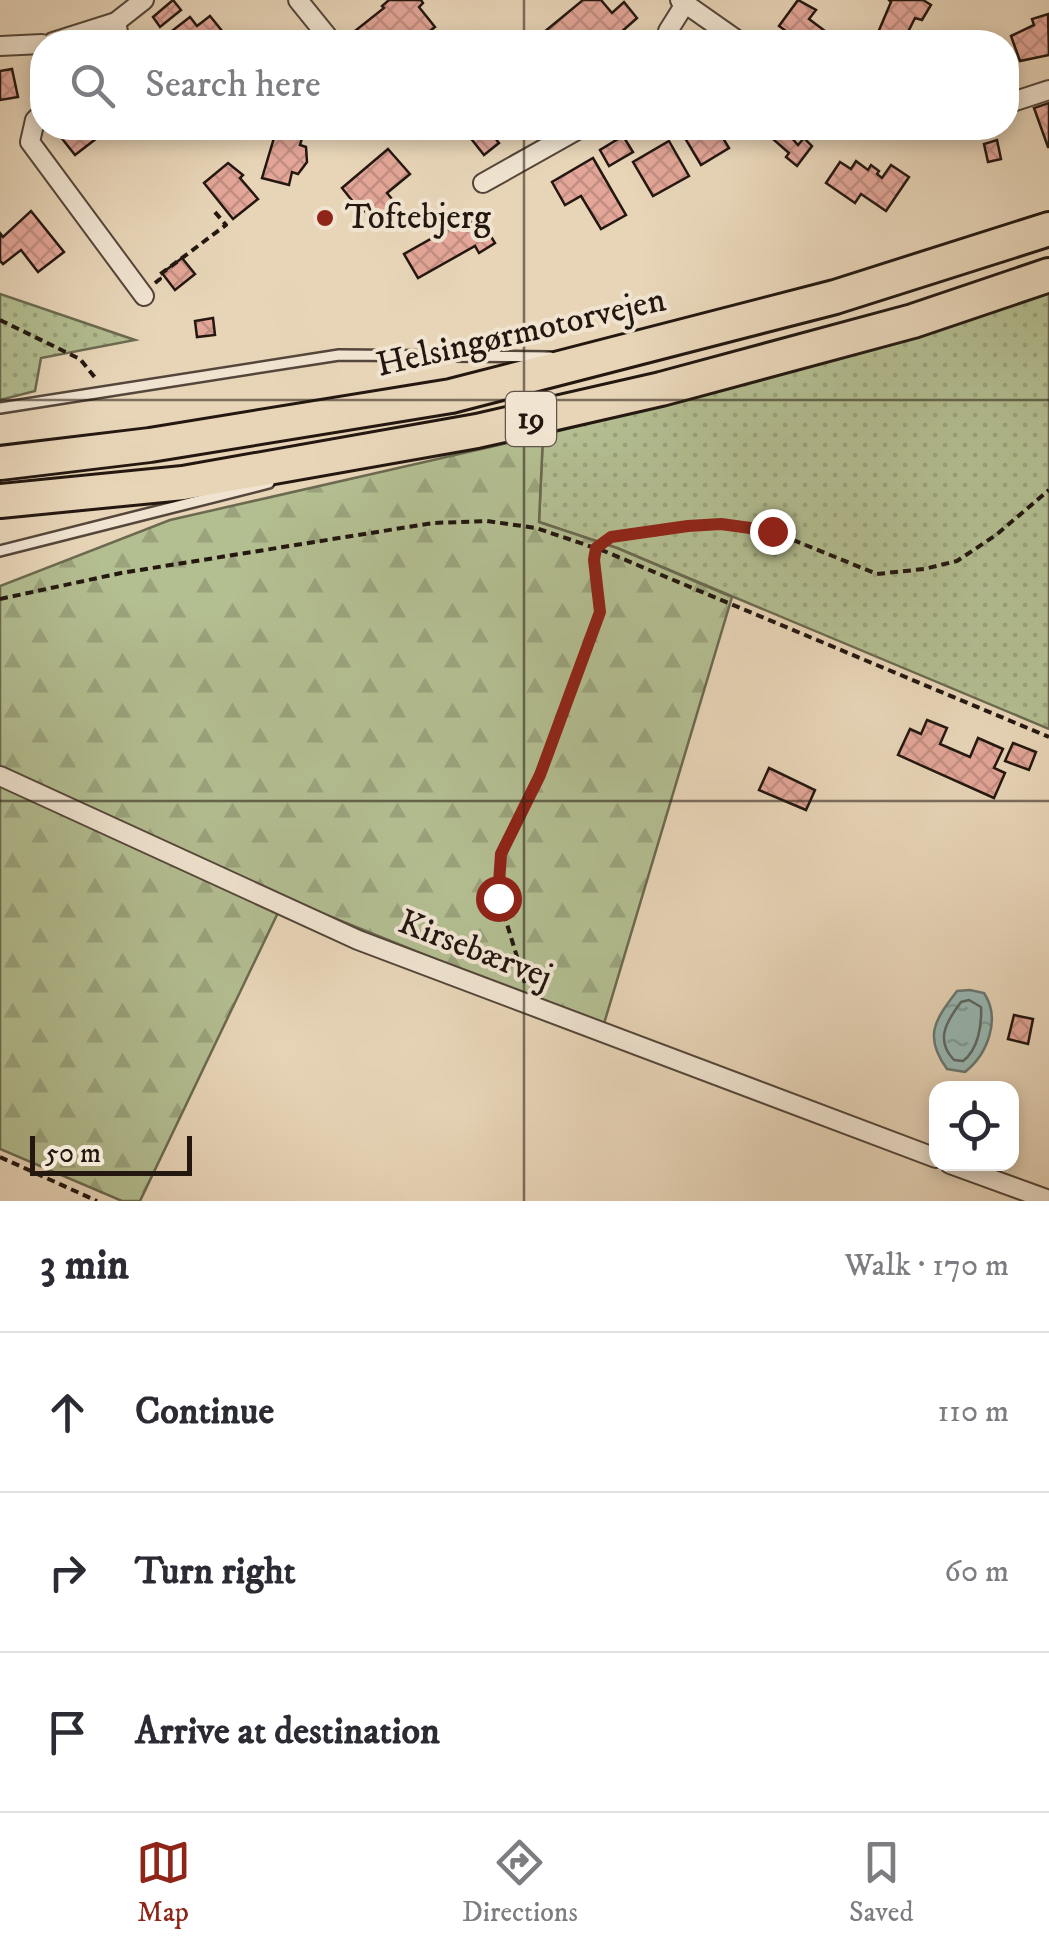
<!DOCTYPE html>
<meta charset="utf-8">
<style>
body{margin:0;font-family:"IM FELL DW Pica",serif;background:#f2f2f3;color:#2b2b33}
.controls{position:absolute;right:30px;bottom:30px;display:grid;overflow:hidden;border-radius:20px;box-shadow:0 5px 15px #0003}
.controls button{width:90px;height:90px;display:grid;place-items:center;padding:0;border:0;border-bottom:2px solid #e1e1e2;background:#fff;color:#2b2b33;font:50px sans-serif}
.scale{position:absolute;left:30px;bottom:25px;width:162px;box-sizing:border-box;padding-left:10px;border:5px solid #231710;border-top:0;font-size:28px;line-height:35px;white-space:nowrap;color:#231710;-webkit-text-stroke:8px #f0e4d1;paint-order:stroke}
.stop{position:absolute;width:30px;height:30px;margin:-22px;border:8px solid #8f2418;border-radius:50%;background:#fff}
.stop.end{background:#8f2418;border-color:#fff;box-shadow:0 2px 10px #0008}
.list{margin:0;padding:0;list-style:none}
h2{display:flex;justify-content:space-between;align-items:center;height:130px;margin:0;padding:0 40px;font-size:42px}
h2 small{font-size:32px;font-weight:400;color:#7c7c81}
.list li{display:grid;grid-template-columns:65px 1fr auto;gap:30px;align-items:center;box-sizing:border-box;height:160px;padding:0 40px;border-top:2px solid #e1e1e2}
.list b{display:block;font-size:38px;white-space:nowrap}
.list em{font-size:32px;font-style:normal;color:#7c7c81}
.icon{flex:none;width:55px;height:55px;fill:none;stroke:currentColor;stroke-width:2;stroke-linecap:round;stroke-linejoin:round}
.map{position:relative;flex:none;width:1049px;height:1201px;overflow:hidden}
.search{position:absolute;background:#fff;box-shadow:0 5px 15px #0003;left:30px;right:30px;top:30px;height:110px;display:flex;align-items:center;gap:25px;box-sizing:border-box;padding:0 35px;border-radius:40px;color:#7c7c81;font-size:38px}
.sheet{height:610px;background:#fff}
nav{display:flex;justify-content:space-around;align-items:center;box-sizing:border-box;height:140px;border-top:2px solid #e1e1e2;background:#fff;font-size:28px;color:#7c7c81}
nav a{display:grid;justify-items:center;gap:5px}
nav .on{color:#8f2418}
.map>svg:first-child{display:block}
.grass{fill:url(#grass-dots);stroke:#6b6a50;stroke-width:2.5}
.forest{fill:url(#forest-firs);stroke:#6b6a50;stroke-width:2.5}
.water{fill:url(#water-ripples);stroke:#697872;stroke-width:2.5}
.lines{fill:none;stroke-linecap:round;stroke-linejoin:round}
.shore{stroke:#5e6862;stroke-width:2.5}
.building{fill:url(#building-cross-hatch);stroke:#231710;stroke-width:2.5}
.service-casing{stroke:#54463a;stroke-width:14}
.minor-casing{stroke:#54463a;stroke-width:22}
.motorway-casing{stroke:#231710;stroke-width:38}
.path{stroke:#231710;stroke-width:4;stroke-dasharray:8 5;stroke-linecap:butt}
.service{stroke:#f0e4d1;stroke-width:9}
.minor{stroke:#f0e4d1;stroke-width:18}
.motorway{stroke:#e8d5b8;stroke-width:32}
.route{stroke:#8f2418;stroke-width:12}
.grid{fill:none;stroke:#231710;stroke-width:2.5;stroke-opacity:0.55}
.poi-dot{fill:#8f2418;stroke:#f0e4d1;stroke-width:4}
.labels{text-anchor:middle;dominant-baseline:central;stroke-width:8;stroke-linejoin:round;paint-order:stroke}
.shield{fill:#f0e4d1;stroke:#60544a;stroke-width:2.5}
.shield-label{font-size:32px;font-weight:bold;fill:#231710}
.poi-label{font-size:35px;fill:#231710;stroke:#f0e4d1;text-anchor:start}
.street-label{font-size:35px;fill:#231710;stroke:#f0e4d1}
</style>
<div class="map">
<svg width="1049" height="1201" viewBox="0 0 1049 1201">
<defs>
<pattern id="grass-dots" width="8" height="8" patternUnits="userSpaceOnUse" patternTransform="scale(2.5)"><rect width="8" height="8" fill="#b3be91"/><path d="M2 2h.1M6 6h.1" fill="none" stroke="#9aa37c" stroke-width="1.8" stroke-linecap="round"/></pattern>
<pattern id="forest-firs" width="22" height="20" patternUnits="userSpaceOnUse" patternTransform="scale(2.5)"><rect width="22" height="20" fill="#b3be91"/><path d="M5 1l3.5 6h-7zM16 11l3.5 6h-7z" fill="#9aa37c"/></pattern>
<pattern id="water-ripples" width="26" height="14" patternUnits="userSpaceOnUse" patternTransform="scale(2.5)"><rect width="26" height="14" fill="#98b8b3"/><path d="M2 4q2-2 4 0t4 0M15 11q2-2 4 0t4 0" fill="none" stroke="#839d99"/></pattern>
<pattern id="building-cross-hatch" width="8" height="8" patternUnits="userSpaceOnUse" patternTransform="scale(2.5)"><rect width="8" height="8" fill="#e3a698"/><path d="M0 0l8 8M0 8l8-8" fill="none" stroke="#c28e82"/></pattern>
</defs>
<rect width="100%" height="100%" fill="#e8d5b8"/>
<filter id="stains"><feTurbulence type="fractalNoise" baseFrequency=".002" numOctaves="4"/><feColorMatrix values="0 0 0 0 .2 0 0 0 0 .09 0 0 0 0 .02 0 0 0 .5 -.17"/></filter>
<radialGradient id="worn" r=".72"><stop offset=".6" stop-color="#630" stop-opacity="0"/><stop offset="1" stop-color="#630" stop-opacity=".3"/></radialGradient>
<g class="grass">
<path d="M 1049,290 L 1049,729 L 617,548 L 539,522 L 543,435 C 713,392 883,347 1049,290 Z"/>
<polygon points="0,294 135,340 41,358 35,391 0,400"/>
</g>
<polygon class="forest" points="543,435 539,522 617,548 732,597 603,1027 285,898 140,1201 122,1201 0,1149 0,586 170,520"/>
<path class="water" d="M 970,990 L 984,993 C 1001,1018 988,1054 965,1072 L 947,1069 C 923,1036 935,1020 957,991 Z"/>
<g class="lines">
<path class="shore" d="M 969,1000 L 981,1007 C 982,1025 978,1050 963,1061 L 954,1060 C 935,1040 946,1022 961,1002 Z"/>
</g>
<g class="building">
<polygon points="173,0 181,10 160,27 153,17"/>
<polygon points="389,0 421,0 423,3 419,7 435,27 416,42 412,42 404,33 392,42 356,42 350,35 384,8 382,6"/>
<polygon points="583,0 601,0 612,13 624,2 637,18 610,42 595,42 591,37 584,42 550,42 543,33"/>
<polygon points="798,0 816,10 809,19 833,37 830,42 791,42 782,36 786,31 779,26"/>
<polygon points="889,0 923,0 931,5 922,20 915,18 903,42 874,42 891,2"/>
<polygon points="1048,14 1049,55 1020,61 1011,36 1034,25 1032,19"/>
<polygon points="210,16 231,42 183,42 181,40 174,42 168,34 190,17 197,26"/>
<polygon points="12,69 18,97 0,100 0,71"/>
<polygon points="1049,103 1049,147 1048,147 1034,108"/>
<polygon points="60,128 69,129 110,128 75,155 56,131"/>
<polygon points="277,128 304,132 300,145 306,147 307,162 298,174 292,172 289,185 262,178"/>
<polygon points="469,128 487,128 499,143 484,155 465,131"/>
<polygon points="679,128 717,128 729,148 701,165"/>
<polygon points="771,128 783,128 798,145 804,138 812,146 797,166 786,157 789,153 766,133"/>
<polygon points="623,136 633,152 609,166 600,150"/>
<polygon points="997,140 1001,159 988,162 984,144"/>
<polygon points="669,141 689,176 653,196 633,162"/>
<polygon points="388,149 410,174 387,193 401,210 385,224 370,207 362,213 342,188"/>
<polygon points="593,158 626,215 601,229 581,196 565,205 552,182"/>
<polygon points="856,161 868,170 871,165 879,171 877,174 882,178 891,165 909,177 886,211 861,194 855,203 826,183 840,162 851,169"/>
<polygon points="228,163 243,175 240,178 258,199 233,219 204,183"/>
<polygon points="31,211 64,252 38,272 21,250 3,264 0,261 0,233 3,237"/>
<polygon points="479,217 495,243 479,253 475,246 418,278 404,254 461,222 464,226"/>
<polygon points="182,258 195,274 175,290 162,273"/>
<polygon points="213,318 215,335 197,337 195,321"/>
<polygon points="927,720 947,728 940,744 970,757 978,738 1003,749 994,768 1005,773 994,798 898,755 910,729 921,734"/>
<polygon points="1013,743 1036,752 1029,770 1005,761"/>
<polygon points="769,768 815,790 806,810 759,790"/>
<polygon points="1014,1015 1033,1019 1028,1044 1008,1039"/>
</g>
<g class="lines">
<g class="service-casing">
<g id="service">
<polyline points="0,408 339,355 550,357"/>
<polyline points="0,551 269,483"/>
</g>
</g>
<g class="minor-casing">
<g id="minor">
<polyline points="298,0 332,42"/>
<polyline points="680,0 740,42"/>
<polyline points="116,22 120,42"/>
<polyline points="53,42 116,22 144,0"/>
<polyline points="667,42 668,31 685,4"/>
<polyline points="0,46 42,44"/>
<polyline points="1006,104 1049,90"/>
<polyline points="42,113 35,120 30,142 144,296"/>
<polyline points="483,183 581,128"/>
<polyline points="0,776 358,940 936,1158"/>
<polyline points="950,1164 1049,1200"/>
</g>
</g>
<g class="motorway-casing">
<g id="motorway">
<polyline points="0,463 150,445 451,396 835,297 1049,229"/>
<polyline points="0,501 183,483 477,431 661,389 913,321 1049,275"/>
</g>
</g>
<g class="path">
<polyline points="155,283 160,279 158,276 226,225 214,211"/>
<polyline points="0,320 80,359 97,380"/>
<polyline points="0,599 121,573 433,523 487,521 536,528 604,551 1049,737"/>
<polyline points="525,983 499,898 501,854 540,775 587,653 600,612 593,560 596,548 611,537 721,524 771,531 877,574 924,569 957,561 996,535 1049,490"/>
<polyline points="0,1157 97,1201"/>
</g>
<use href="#service" class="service"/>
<use href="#minor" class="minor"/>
<use href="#motorway" class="motorway"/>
</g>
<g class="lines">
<polyline class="route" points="498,898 501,854 540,775 600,612 594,560 596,548 611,537 688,526 721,524 772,531"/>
</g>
<path class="grid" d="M 524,0 L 524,42M 524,128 L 524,1201M 0,400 L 1049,400M 0,801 L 1049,801"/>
<circle class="poi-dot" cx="325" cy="218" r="10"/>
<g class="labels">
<rect class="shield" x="506" y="392" width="50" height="54" rx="8"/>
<g class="shield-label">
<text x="531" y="419">19</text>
</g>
<g class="poi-label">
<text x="345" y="218">Toftebjerg</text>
</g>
<g class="street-label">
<text transform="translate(521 333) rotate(-13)">Helsingørmotorvejen</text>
<text transform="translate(475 950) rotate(21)">Kirsebærvej</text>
</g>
</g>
<rect width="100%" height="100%" filter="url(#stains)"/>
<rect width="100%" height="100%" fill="url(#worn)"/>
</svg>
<div class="controls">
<button><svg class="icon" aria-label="locate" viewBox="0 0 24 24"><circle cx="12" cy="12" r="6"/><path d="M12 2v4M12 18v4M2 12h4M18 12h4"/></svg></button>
</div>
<div class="scale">50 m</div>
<div class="stop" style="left:498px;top:898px"></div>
<div class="stop end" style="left:772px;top:531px"></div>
<div class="search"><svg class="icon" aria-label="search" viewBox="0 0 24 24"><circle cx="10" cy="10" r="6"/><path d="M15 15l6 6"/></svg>Search here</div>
</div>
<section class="sheet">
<h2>3 min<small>Walk · 170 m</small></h2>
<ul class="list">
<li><svg class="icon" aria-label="ahead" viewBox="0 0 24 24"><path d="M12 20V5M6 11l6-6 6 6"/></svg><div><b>Continue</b></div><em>110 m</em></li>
<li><svg class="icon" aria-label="right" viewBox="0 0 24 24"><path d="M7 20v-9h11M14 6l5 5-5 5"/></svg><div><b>Turn right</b></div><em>60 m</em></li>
<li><svg class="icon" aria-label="arrive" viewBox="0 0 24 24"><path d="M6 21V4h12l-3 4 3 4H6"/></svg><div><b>Arrive at destination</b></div></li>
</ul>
</section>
<nav>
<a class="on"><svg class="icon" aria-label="map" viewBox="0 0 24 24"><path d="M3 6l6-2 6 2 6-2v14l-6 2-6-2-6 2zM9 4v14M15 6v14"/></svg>Map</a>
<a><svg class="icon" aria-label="directions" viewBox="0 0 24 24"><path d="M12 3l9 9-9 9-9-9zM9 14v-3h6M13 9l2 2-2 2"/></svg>Directions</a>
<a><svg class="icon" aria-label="saved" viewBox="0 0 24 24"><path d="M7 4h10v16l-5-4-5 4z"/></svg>Saved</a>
</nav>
